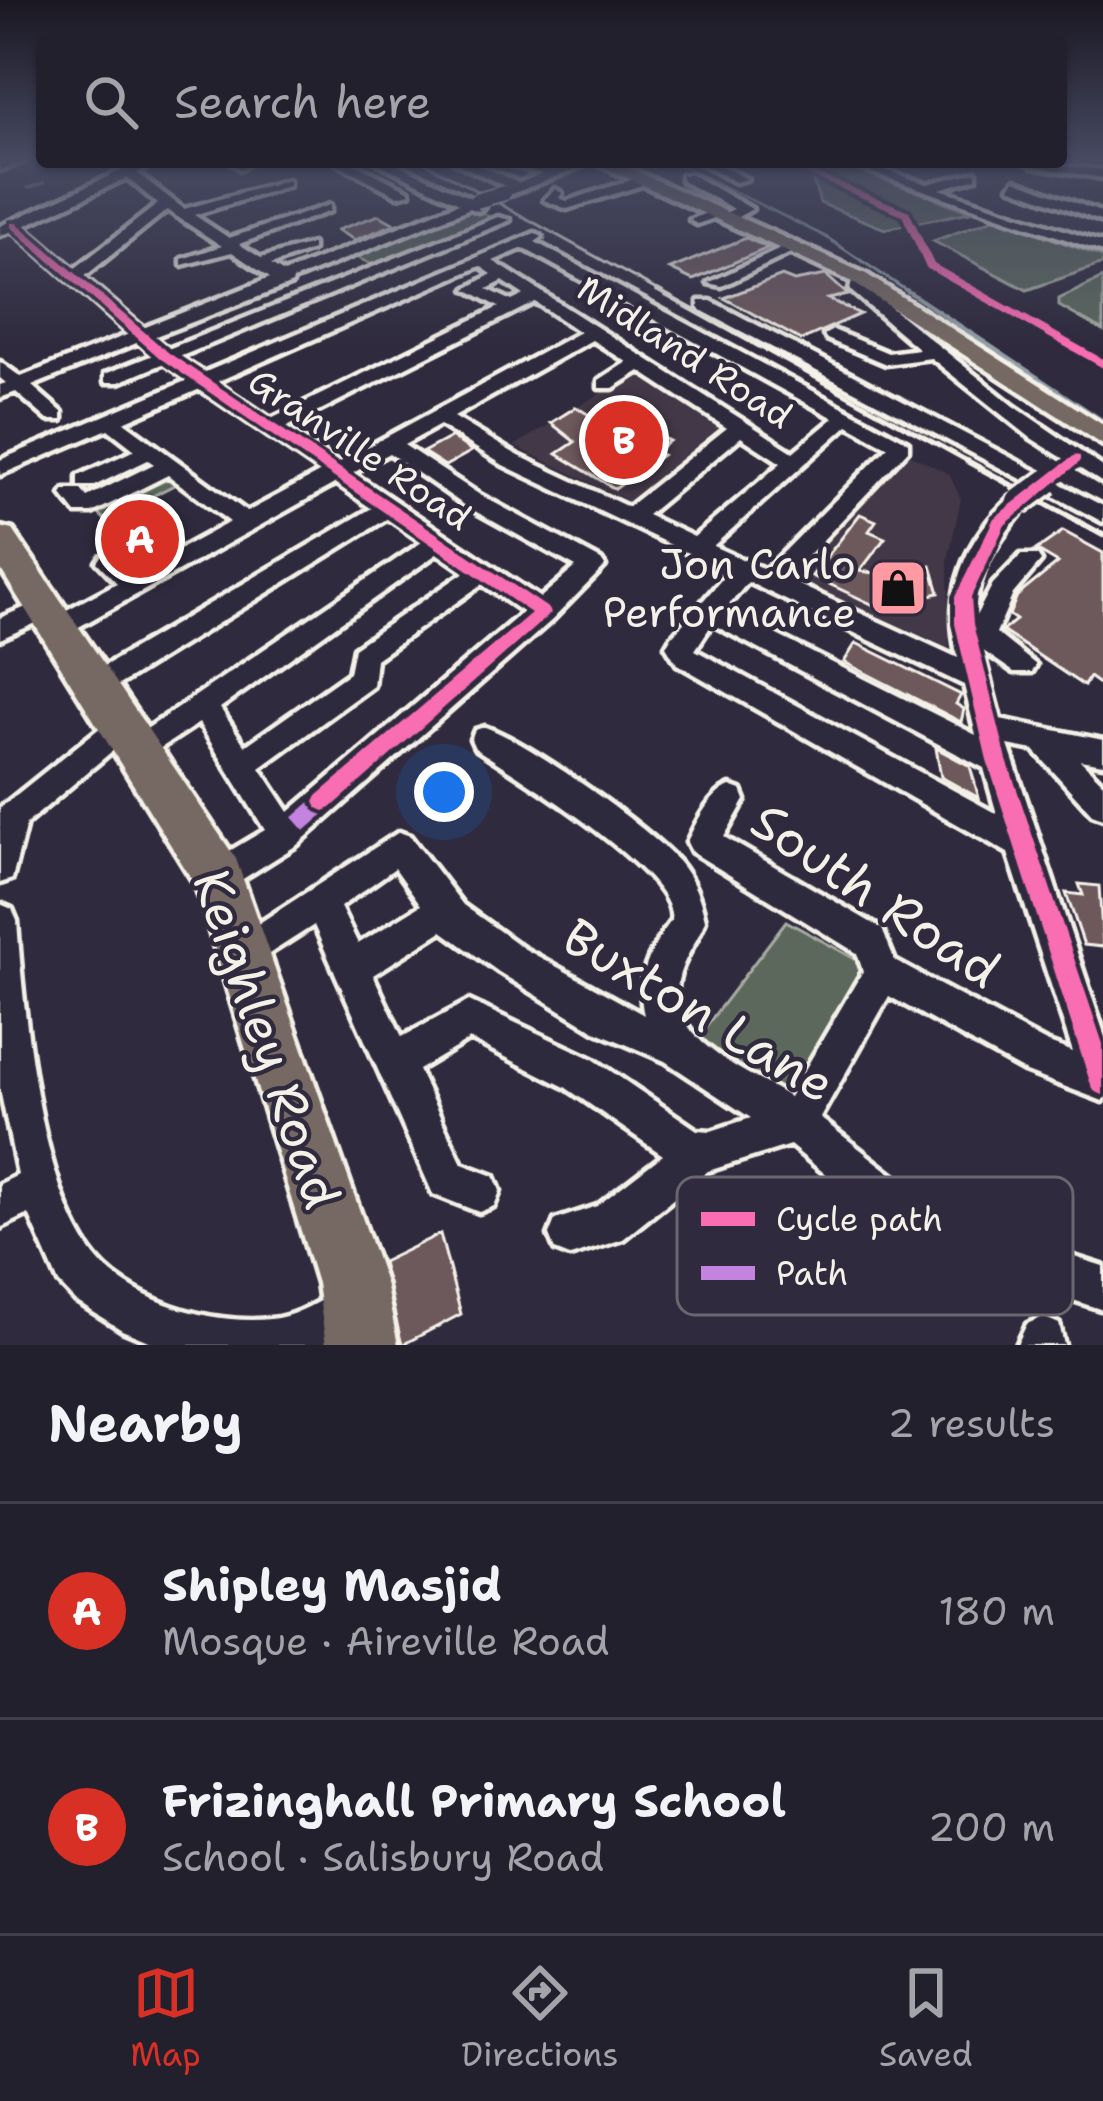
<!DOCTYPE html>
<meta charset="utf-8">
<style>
body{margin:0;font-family:"Shantell Sans",sans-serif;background:#2b2836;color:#f1f3f6}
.you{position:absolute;left:444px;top:792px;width:42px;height:42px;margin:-30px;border:9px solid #fff;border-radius:50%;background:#1a73e8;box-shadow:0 0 0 18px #1a73e833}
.badge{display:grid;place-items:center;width:78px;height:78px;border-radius:50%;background:#d93025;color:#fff;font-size:39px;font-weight:700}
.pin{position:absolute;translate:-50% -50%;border:6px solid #fff;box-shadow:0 3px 12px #0006}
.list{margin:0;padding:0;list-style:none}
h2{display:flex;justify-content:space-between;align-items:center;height:156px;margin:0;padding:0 48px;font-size:51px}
h2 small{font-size:39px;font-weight:400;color:#a3a3aa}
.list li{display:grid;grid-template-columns:78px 1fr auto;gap:36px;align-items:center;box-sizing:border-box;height:216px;padding:0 48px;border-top:3px solid #403e4a}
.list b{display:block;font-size:45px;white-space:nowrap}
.list p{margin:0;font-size:39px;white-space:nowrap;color:#a3a3aa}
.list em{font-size:39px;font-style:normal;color:#a3a3aa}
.icon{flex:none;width:66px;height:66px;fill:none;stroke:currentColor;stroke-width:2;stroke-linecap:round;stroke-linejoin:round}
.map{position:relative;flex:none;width:1103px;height:1345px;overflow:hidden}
.search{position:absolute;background:#23202e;box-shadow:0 3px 9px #0004;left:36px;right:36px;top:36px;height:132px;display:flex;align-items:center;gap:30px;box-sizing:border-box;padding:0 42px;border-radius:12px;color:#a3a3aa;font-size:45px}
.sheet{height:588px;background:#23202e}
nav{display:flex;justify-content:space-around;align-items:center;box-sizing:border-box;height:168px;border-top:3px solid #403e4a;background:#23202e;font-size:33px;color:#a3a3aa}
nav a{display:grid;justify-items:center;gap:6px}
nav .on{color:#d93025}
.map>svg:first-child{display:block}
.built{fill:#423846}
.green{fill:#5c675c;stroke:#a8aca2;stroke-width:3}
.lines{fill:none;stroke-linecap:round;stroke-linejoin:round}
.stream-far1{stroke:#929fa7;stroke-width:3}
.stream{stroke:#929fa7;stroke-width:4.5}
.building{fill:#6d595b;stroke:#f4f1e8;stroke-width:3}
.minor-casing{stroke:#f4f1e8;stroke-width:9}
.major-casing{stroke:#f4f1e8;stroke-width:9}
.highway-casing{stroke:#f4f1e8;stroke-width:9}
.minor{fill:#2f2a3d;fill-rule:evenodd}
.major{fill:#766964;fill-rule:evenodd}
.highway{fill:#766964;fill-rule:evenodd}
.rail-far2{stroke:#f4f1e8;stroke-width:3}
.rail-far1{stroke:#f4f1e8;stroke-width:4.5}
.rail{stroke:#f4f1e8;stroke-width:6}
.minor-bridge-far1-casing{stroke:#f4f1e8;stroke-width:18;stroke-linecap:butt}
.minor-bridge-casing{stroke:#f4f1e8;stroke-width:32;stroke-linecap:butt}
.minor-bridge-far1{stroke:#2f2a3d;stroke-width:14}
.minor-bridge{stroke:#2f2a3d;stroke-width:24}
.quiet{stroke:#c483df;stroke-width:18;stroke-dasharray:34 18;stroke-linecap:butt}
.cycleway-casing{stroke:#2f2a3d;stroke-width:8}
.cycleway{fill:#f96db3;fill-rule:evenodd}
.labels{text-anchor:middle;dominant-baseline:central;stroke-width:9;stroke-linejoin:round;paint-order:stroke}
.far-street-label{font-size:36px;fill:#f4f1e8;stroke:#2f2a3d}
.poi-label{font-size:42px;fill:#f4f1e8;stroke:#2f2a3d;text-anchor:end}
.near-street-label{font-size:51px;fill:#f4f1e8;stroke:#2f2a3d}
.key{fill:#2f2a3d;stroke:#6a6670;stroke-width:3}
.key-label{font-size:33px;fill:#f4f1e8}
</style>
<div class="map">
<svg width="1103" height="1345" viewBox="0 0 1103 1345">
<rect width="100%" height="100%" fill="#2f2a3d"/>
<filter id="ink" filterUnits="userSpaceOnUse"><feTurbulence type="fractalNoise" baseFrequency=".00833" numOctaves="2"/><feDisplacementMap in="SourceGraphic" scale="24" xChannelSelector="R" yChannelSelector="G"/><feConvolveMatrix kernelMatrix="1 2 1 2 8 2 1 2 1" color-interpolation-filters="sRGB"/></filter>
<g filter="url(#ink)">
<g class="built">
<polygon points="640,369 731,434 639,506 514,446"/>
<polygon points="905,452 949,474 961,499 948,560 949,648 786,575"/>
</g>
<g class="green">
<polygon points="788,162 847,163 970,212 885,229 820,203 812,177"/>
<polygon points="473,208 496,220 381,269 352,255"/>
<polygon points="996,218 1103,257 1103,264 1027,290 933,241"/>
<polygon points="1103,278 1103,331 1059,306 1059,299"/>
<polygon points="148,455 182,481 105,520 73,489"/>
<polygon points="786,921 868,966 789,1104 694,1042"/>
</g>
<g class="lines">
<g class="stream-far1">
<polyline points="674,162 826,237 910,293"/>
<polyline points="28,188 44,183"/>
</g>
<polyline class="stream" points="906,290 1103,421"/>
</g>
<g class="building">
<polygon points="379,215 395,224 355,240 337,230"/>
<polygon points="746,238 768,248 693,280 670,269"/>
<polygon points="826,275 848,295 828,299 860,314 801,340 724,298 782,276 794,281"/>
<polygon points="576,407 591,416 602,408 669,441 655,452 662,455 615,489 557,454 575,442 551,423"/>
<polygon points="451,437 472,451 445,466 423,452"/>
<polygon points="860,514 876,521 869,531 885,538 860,571 891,575 931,566 939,593 878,607 812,576"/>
<polygon points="151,517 176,543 139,562 114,535"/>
<polygon points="1063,531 1103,553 1103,687 1089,677 1084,686 1002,631 1016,620 1009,615 1017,596 1058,563 1036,550"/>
<polygon points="856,643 961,695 956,704 964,709 961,722 844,662"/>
<polygon points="936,748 970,766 979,798 941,777"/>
<polygon points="1079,884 1099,886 1103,947 1084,945 1066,893 1083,895"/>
<polygon points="440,1234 461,1314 402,1345 382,1262"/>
</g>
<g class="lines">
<g class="minor-casing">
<g id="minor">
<polygon points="7,160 27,160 0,170 0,162"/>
<path d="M 140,162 L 156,162 L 137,173 L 184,209 L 288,180 L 288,186 L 194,215 L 229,238 L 330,205 L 330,211 L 239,244 L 261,258 L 312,244 L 312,250 L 271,265 L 284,273 L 459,203 L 376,162 L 392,162 L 471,198 L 481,198 L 485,207 L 478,211 L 470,208 L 293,280 L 292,284 L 153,337 L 168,349 L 498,217 L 510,220 L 179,357 L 203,373 L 535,233 L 542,237 L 535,242 L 908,442 L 908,450 L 786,579 L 958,658 C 943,595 963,541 1011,497 L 1027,497 L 1030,502 C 1002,537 974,568 976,616 L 993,584 L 1021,555 L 1037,555 L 1041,561 L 1013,594 L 996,633 L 1036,665 L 1032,672 L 1014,672 L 982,650 L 1000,719 L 1103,740 L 1103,764 L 1080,760 L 1103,783 L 1103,818 L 1092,814 L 1034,750 L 1008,745 L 1103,1031 L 1103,1101 L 1024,1071 L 889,996 L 820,1118 L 897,1178 L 1049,1249 L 1103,1266 L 1103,1310 L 1028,1285 L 867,1208 L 790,1145 L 708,1171 L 623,1239 L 570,1256 L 555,1250 L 549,1235 L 555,1220 L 597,1206 L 663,1155 L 565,1087 L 470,1039 L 418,1070 L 462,1164 L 494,1176 L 500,1191 L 494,1206 L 479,1212 L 433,1194 L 314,925 L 247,968 L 235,963 L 230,951 L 235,939 L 399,832 L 410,836 L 463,905 L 523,948 L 644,1015 C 637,987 645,960 661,936 C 661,935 670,922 671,921 C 681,874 511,772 475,748 L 471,739 L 475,730 L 485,727 C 530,743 645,825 678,861 C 693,879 700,897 705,920 C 698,941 682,959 678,981 C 666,1041 748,1071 789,1097 L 863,971 L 857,953 L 692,852 L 687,842 C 696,823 710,794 730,786 L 741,790 L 745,800 L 724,837 L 882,929 L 895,961 L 1046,1042 L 1073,1052 L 1008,853 L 677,664 L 666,646 L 670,639 L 728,572 L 503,465 L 440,425 L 404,445 L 480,495 L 601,560 L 605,566 L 552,620 L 297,845 L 230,887 L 218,892 L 206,887 L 202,876 L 206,865 L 265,830 L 199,723 L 136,764 L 126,761 L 121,752 L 126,743 L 422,542 L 388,518 L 104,694 L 84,694 L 80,686 L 84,678 L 372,508 L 336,483 L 66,634 L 48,634 L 44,627 L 48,620 L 117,583 L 97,562 L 101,556 L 117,556 L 136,573 L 230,522 L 168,475 L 92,513 L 76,513 L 62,495 L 65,490 L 81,490 L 87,497 L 154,464 L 148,460 L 94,486 L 78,486 L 78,476 L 135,450 L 108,429 L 0,475 L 0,460 L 188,380 L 164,363 L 119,382 L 105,382 L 105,374 L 153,355 L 139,342 L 32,386 L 62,412 L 62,420 L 48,420 L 16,392 L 0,398 L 0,385 L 6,383 L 0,378 L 0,362 L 21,377 L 129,334 L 13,231 L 0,235 L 0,226 ZM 127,178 L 158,204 L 74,269 L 24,226 ZM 167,210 L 222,246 L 182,259 L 182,265 L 232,252 L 270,278 L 143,328 L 84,277 ZM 523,248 L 834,418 L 793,452 L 493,261 ZM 480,266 L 492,274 L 466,289 L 499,307 L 271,419 L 216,382 ZM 503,281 L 524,295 L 512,301 L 487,289 ZM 535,302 L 580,332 L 338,463 L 285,428 ZM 592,340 L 627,362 L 599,380 L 599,388 L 613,388 L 640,371 L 727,428 L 628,507 L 517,455 L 454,417 ZM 200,389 L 321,472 L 247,512 L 124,422 ZM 848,425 L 888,447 L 766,570 L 713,546 ZM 741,437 L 781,463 L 694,537 L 647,515 ZM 389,453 L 464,505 L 576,567 L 540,598 L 353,473 ZM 438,553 L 465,572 L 354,648 L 349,673 L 245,746 L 220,708 ZM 748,582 L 964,685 L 976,735 L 725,609 ZM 482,584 L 523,612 L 289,812 L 260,768 L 373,686 L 376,659 ZM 712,624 L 984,768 L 997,814 L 695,650 ZM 395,868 L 421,905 L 358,944 L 340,907 ZM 442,931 L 499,972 L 595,1031 L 665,1061 L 751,1118 L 711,1131 L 697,1130 L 593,1059 L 469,1001 L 402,1037 L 373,975 Z"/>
<polygon points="231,162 245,162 247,165 241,169"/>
<polygon points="350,162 408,190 410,193 398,196 336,163"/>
<polygon points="454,162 471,162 519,183 542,174 500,162 554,170 575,162 593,162 504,197 497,193 507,187"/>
<polygon points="698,162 714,162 747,179 735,182"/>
<polygon points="842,162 860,162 927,184 976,172 976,178 940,189 1103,243 1103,252"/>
<polygon points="1026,162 1103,170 1103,178 1032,166"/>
<polygon points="682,175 692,175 752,209 731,221 721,221 721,215 734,209 682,181"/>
<polygon points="637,178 642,185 567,209 544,200 555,189 562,193 559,198 567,201"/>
<polygon points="1015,180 1103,213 1103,222 1010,187"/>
<polygon points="715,209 720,216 697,224 690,220"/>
<polygon points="791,244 803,247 722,286 708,283"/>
<polygon points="853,275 865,275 864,286 1014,406 1103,467 1103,483 1031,438 931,358 886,364 827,339 824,335 833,330 888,353 919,349 850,290"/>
<polygon points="699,301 711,301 1103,506 1103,522 699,309"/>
<polygon points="45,599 58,608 54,615 0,639 0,618"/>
<polygon points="121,715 131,719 135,727 131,735 26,824 12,879 0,883 0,808 111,719"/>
<path d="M 0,904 L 12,909 L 17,921 C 23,1010 39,1177 90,1250 C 124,1300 212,1326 271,1319 C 301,1316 328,1294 355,1283 L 371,1289 L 377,1305 L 371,1321 L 326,1345 L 158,1345 L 122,1330 L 76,1301 L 59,1283 L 29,1214 L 0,1228 L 0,1184 L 18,1175 L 0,1089 Z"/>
<polygon points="1043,1317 1059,1324 1064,1345 1017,1345 1027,1324"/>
</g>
</g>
<g class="major-casing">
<polygon id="major" points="593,162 615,162 866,274 1103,425 1103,445 852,282"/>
</g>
<g class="highway-casing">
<polygon id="highway" points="0,527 13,530 236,859 385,1283 398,1345 326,1345 317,1283 196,886 0,568"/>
</g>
<use href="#minor" class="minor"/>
<use href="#major" class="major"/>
<use href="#highway" class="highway"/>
<polyline class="rail-far2" points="424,162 662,293"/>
<polyline class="rail-far1" points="657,290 973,464"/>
<polyline class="rail" points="967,461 1103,535"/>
<g class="minor-bridge-far1-casing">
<polyline id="minor-bridge-far1" points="476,201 504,193"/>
</g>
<g class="minor-bridge-casing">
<polyline id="minor-bridge" points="1019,502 1048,481"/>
</g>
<use href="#minor-bridge-far1" class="minor-bridge-far1"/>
<use href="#minor-bridge" class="minor-bridge"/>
<polyline class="quiet" points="299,824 324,802"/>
<g class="cycleway-casing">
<g id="cycleway">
<polygon points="778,162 789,162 909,211 934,264 1103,359 1103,368 926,268 902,215"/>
<polygon points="11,223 17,223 169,353 549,609 551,613 331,808 324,811 317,808 314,802 317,796 531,613 161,359 11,227"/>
<polygon points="1075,455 1080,456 1080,462 1005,525 971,597 973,624 1007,760 1103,1044 1103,1095 1094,1091 1090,1082 987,760 955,624 955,597 994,518"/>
</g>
</g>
<use href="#cycleway" class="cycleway"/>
</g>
</g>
<linearGradient id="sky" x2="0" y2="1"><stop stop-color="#1a1722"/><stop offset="0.46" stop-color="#474a62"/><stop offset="1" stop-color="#474a62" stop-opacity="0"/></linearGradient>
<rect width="1103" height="348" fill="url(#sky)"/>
<defs>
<g id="shop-square" transform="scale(3)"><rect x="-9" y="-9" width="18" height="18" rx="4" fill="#ff9aa2" stroke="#2f2a3d"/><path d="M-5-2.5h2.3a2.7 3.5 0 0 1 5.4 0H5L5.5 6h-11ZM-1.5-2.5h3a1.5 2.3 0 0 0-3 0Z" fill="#111"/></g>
</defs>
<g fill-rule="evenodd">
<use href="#shop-square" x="898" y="588"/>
</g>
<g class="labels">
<g class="far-street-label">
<text transform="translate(685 352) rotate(33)">Midland Road</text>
<text transform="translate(360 449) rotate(34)">Granville Road</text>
</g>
<g class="poi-label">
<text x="856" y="564">Jon Carlo<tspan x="856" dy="48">Performance</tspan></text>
</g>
<g class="near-street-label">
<text transform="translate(876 895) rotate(34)">South Road</text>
<text transform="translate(699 1010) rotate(31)">Buxton Lane</text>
<text transform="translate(267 1039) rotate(71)">Keighley Road</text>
</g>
</g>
<rect x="677" y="1177" width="396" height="138" rx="18" class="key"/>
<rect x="701" y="1212" width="54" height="14" fill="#f96db3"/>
<rect x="701" y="1266" width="54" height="14" fill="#c483df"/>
<g class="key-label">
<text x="776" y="1231">Cycle path</text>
<text x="776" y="1285">Path</text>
</g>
</svg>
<div class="you"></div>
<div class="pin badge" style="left:140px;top:539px">A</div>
<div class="pin badge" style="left:624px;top:440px">B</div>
<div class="search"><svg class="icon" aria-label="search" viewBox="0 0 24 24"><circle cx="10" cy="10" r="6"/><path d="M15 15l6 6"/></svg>Search here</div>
</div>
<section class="sheet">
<h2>Nearby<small>2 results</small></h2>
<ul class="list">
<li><span class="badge">A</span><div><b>Shipley Masjid</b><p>Mosque · Aireville Road</p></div><em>180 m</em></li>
<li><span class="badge">B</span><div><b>Frizinghall Primary School</b><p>School · Salisbury Road</p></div><em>200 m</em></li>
</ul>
</section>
<nav>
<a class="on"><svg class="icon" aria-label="map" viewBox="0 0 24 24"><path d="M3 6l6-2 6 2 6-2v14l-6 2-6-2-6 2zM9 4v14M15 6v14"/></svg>Map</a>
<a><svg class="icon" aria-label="directions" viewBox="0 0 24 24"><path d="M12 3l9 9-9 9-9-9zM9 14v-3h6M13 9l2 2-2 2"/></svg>Directions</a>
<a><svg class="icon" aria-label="saved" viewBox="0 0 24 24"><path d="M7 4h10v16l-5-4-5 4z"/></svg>Saved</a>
</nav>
